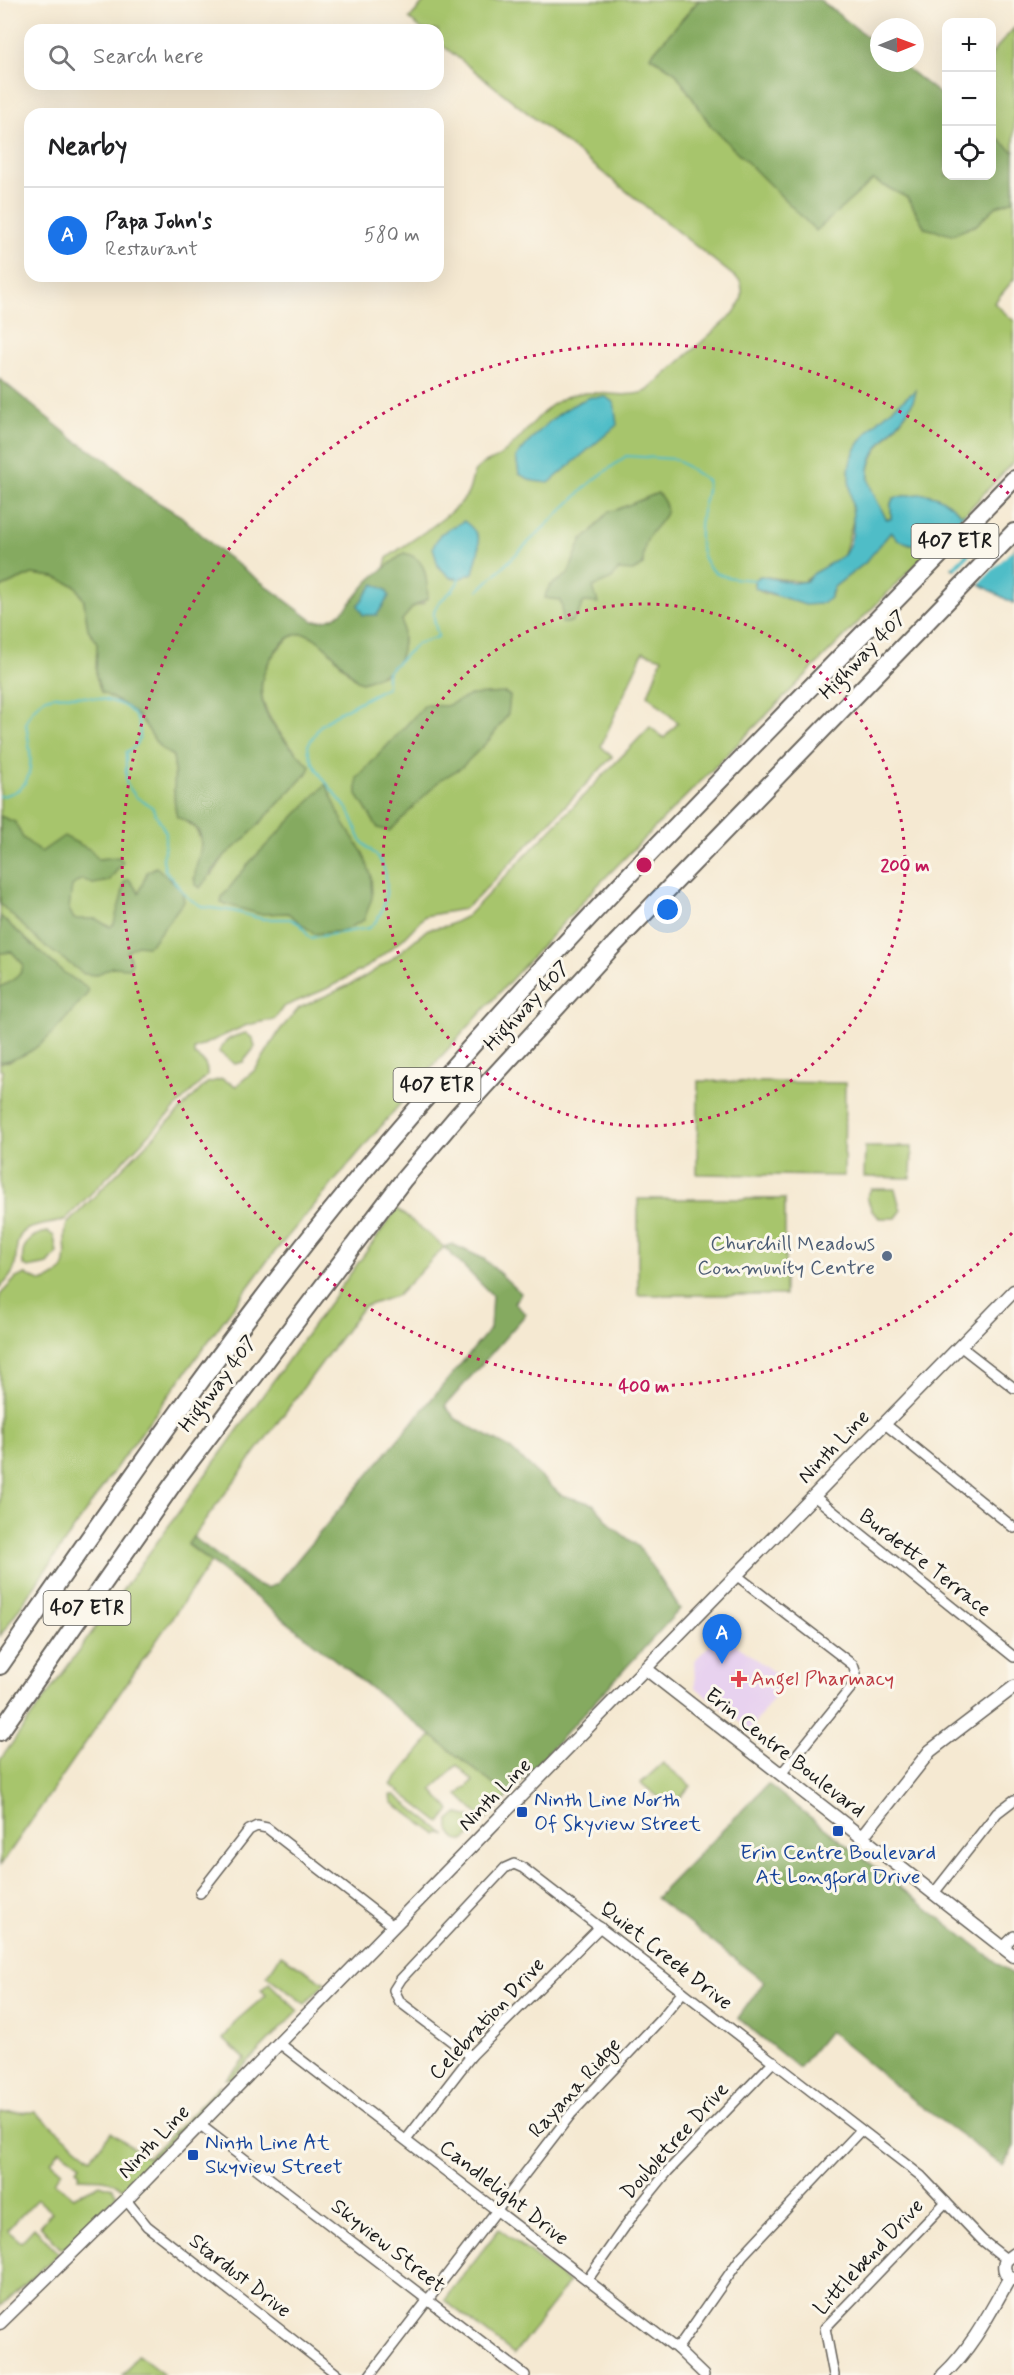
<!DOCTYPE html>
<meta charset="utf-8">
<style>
body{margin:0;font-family:Mynerve,sans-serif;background:#f6f6f6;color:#202124}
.controls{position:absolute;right:18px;top:18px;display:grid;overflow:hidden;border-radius:12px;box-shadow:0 6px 24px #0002}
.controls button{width:54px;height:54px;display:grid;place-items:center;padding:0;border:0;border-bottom:2px solid #e0e0e0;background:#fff;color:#202124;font:30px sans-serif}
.compass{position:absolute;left:870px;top:18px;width:54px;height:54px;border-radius:50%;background:#fff;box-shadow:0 6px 24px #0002;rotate:89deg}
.you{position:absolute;left:668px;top:910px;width:21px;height:21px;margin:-15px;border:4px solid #fff;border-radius:50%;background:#1a73e8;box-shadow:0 0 0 9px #1a73e833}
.badge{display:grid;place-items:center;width:39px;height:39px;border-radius:50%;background:#1a73e8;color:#fff;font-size:20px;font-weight:700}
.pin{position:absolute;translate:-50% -50px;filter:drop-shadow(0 2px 3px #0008)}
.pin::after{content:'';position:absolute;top:32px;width:21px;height:18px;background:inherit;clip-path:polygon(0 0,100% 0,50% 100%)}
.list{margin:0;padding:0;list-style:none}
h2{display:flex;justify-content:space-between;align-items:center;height:78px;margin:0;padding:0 24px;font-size:26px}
h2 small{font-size:20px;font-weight:400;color:#757577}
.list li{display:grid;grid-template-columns:39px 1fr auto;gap:18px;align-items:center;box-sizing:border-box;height:96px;padding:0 24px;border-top:2px solid #e0e0e0}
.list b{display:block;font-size:22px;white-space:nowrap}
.list p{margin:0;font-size:20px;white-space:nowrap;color:#757577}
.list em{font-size:20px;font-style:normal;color:#757577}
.icon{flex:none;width:33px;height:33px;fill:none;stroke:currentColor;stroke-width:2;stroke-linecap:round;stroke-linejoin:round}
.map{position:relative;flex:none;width:1014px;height:2375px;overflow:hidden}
.search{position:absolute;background:#fff;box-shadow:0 6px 24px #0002;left:24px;top:24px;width:420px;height:66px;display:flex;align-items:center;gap:15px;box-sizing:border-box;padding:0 21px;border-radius:18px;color:#757577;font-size:22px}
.panel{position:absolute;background:#fff;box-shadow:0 6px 24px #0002;left:24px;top:108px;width:420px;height:174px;border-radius:18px}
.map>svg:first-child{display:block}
.built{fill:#e8d2ef}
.green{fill:#a7c56c;stroke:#627044;stroke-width:1.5}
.forest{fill:#85aa60;stroke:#50633e;stroke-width:1.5}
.water{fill:#50bdc7;stroke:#366c72;stroke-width:1.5}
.pier{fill:#f5e9d2}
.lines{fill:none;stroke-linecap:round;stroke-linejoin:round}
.stream{stroke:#50bdc7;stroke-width:2}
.street-casing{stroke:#68645c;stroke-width:12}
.secondary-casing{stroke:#68645c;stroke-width:15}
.highway-casing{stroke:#68645c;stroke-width:20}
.street{stroke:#fff;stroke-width:9}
.secondary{stroke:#fff;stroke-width:12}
.highway{stroke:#fff;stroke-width:16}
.ring{fill:none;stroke:#c2185b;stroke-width:3;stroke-dasharray:3 6}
.service-dot{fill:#5c6f8a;stroke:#fbf7ec;stroke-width:2}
.health-dot{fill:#e0444e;stroke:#fbf7ec;stroke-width:2}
.transit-dot{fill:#1a4fb4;stroke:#fbf7ec;stroke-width:2}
.labels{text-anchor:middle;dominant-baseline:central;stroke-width:6;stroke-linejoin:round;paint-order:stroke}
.shield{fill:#fbf7ec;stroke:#5f5e5a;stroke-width:1.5}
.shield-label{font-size:20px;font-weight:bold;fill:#1c1c1c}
.street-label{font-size:21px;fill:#1c1c1c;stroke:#fbf7ec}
.service-label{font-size:21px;fill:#4e5e75;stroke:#fbf7ec;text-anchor:end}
.health-label{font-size:21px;fill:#be3a42;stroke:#fbf7ec;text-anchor:start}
.transit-label{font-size:21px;fill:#164399;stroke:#fbf7ec;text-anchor:start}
.centre{fill:#c2185b;stroke:#fbf7ec;stroke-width:3}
.ring-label{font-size:18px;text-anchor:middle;font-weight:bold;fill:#c2185b;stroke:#fbf7ec;stroke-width:6;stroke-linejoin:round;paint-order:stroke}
</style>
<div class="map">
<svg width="1014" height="2375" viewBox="0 0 1014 2375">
<rect width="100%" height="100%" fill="#fbf7ec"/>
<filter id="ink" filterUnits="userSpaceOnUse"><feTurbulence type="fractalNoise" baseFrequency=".0167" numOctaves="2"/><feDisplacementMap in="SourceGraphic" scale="12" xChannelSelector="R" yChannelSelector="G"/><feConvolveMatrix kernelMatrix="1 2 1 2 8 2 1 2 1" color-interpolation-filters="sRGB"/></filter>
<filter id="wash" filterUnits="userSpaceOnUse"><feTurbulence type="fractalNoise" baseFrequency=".008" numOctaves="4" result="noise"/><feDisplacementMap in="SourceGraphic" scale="24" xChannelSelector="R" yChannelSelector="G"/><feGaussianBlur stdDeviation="1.35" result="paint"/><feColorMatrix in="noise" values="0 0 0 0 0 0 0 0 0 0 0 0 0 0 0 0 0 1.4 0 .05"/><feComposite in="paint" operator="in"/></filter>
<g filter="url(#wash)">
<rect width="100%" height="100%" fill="#f5e9d2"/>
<polygon class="built" points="721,1634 786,1681 750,1730 695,1687 694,1661"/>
<g class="green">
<path d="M 426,0 L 699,0 L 650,56 L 675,72 L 711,126 L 873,180 L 908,198 L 925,228 L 976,225 L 997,206 L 1014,200 L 1014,279 L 994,303 L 1014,321 L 1014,461 L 966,513 L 961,514 C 939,493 923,492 894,498 L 891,503 L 891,519 L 886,520 C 881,507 871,494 869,481 C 864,443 912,424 916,390 L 880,420 L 851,459 L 849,472 L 854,517 L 844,555 L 803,582 L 760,576 L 755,579 L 754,586 L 764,593 L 820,604 L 831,596 L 834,587 L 865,563 L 888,532 L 891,532 L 898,540 L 930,550 L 594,889 L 427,1072 L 268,1260 L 122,1459 L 0,1636 L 0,1295 L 16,1278 L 25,1274 L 42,1282 C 80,1271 59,1246 67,1224 L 207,1083 L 222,1079 L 236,1086 L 256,1069 L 280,1030 L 299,1008 L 358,981 L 388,962 L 428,929 L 447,926 L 467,916 L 650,727 L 664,738 L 678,723 L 648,695 L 662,658 L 643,652 L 601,746 L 612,757 L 477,898 L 464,909 L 425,916 L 403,939 L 367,967 L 326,989 L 283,1007 L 275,1019 L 247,1025 L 194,1049 L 194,1055 C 203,1060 208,1065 207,1076 L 66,1219 C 53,1225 40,1223 26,1230 C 13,1238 18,1256 14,1269 C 11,1277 6,1282 0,1288 L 0,1092 L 3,1071 L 0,1070 L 0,1062 L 11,1061 L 87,988 L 63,972 L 0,916 L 0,588 L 32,574 L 54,577 L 76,586 L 84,601 L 88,629 L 97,643 L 96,676 L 101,692 C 116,700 132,708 143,722 C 155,738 154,746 173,756 C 177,777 171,798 177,817 C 209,829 202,851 194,879 L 212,875 L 225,855 L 244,840 L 308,772 L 309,766 C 277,731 238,694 279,648 C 287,640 294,631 306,634 C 330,640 341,673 362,682 L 388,673 L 403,644 L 402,620 L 413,607 L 424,603 L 404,553 L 384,569 L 387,558 C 408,542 454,515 467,495 C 471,488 471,480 474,473 C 480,462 491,462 500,456 C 524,439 538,409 566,397 C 592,386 621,401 647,391 L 734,313 C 741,302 745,295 740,281 L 438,42 L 438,30 L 423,30 L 409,19 Z"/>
<polygon points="1014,28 1014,152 992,134 992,53"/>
<path d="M 12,952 L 23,964 C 23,977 10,982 0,987 L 0,953 Z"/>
<path d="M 246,1033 L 253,1039 L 255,1047 L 243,1062 L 235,1064 L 219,1052 C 224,1039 233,1036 246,1033 Z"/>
<polygon points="698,1081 845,1083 844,1176 697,1174"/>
<polygon points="865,1147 912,1147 911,1178 864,1177"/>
<polygon points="871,1189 895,1189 901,1211 896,1218 880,1218 872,1211 867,1197"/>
<rect x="638" y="1199" width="147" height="96"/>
<polygon points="397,1209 444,1247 398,1295 363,1307 193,1537 188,1545 211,1562 0,1866 0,1760"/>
<path d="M 48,1232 L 54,1236 L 57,1253 L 48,1264 L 28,1268 L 23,1264 C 20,1245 31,1234 48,1232 Z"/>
<polygon points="433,1734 508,1796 487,1819 483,1819 458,1795 473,1781 457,1765 432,1790 450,1810 440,1823 391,1785"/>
<polygon points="663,1763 691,1786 671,1807 641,1783"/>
<polygon points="391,1795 395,1795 447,1836 439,1833 437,1835 392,1802"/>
<polygon points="457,1813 470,1817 479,1826 464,1841 456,1839 449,1829 449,1820"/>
<polygon points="281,1955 325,1983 305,2004 267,1976"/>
<polygon points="269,1983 298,2011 231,2079 226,2079 245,2059 223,2039 237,2020 266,1995 261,1990"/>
<path d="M 220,2085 L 220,2090 L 122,2189 C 104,2174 98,2180 78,2178 L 79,2172 L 76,2170 L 80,2165 L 60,2150 L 51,2162 L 62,2171 L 54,2182 L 73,2197 L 100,2184 L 112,2188 L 117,2195 L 64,2248 L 60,2248 L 40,2225 L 52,2212 L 37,2199 L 7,2230 L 21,2242 L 34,2228 L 59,2253 L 0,2308 L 0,2113 L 35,2112 L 91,2158 L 111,2132 L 148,2158 Z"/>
<polygon points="499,2229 569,2283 514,2354 444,2300"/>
<polygon points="138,2355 164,2375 123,2375"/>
</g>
<g class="forest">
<polygon points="699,0 820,0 879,46 879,63 900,63 946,99 946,176 992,176 992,134 1014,152 1014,200 997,206 976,225 952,235 925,228 908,198 873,180 816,231 711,126 675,72 650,56"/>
<path d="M 0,379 L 77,442 L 107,460 L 146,495 L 181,516 L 217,549 L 313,621 C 345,622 351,598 371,579 C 381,570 393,562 404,553 C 428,558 426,578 428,598 L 413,607 L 402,620 C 405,661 401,669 362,682 L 357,680 C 346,669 320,637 306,634 C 284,630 265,663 262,681 C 260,688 262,706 266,713 C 275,733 294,750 310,766 L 308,772 L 244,840 L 225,855 L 200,888 L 195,885 C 191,856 221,833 177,817 C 171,798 177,777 173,756 C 154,746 155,738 143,722 C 132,708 116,700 101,692 L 96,676 L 97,643 L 88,629 L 84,601 L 76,586 L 54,577 L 32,574 L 0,588 Z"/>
<path d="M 658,493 C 675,513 663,517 651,533 C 644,542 643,554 643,565 L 633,571 L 618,570 L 612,579 L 593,587 L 598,603 L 584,602 C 578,611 577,625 562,623 L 562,605 L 559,600 L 545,598 C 547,582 558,583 568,574 L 582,539 L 589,535 L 609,511 L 616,510 Z"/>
<polygon points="505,693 510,696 508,714 491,738 461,768 440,780 394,827 389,831 378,828 357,795 357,778 425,705 446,706 471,695"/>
<polygon points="326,784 344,824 363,853 371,875 372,898 364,920 343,931 314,934 288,913 259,914 221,903 222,897 250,862"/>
<path d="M 0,816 L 15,822 L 23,838 L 41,852 L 64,836 L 91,850 L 98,859 L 119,857 L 123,862 L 109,881 L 93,884 L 82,879 L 72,886 L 69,909 L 74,919 L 96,919 L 110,927 L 114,924 C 117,909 123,897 124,882 L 129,879 L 139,893 L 147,872 L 156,867 L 182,890 L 184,901 L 152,943 L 147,946 L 137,945 L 127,952 L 132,962 L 129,968 L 112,967 L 96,975 L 84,974 L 42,944 L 0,904 Z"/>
<path d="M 0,916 L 63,972 L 87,988 L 88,993 C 63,1020 40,1058 0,1062 L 0,987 C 10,982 23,976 23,964 L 12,952 L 0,953 Z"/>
<polygon points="452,1244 484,1259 521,1293 514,1303 526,1314 445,1406 456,1419 508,1447 561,1495 593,1504 614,1528 639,1547 680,1609 508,1796 188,1544 193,1537 254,1583 267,1588 277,1584 490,1329 492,1295 444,1247"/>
<polygon points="768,1784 1014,1976 1014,2146 1003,2166 914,2101 829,2031 799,2068 738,2018 764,1982 656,1898"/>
</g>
<g class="water">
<path d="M 916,390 C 912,423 864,443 869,480 C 871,494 881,506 886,519 L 891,519 L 891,503 L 894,498 C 926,491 937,491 961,514 L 966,513 L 1014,538 L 1014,604 L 950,567 L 930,550 L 898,540 L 891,532 L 865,563 L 834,587 L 829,599 L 820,604 L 805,605 L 755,588 L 754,581 L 760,576 L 794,583 L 807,581 L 814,573 L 844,555 C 861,529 849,502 849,474 C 849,439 891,409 916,390 Z"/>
<path d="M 591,397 L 606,397 L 614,403 L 617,425 L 549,483 L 533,481 L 519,474 L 516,457 C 537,432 559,408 591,397 Z"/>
<path d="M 464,521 C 487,538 479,548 473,573 L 461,578 L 451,578 L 438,566 L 433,547 L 440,534 Z"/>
<polygon points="374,584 386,590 389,596 377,615 363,615 358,605"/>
</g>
<g class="pier">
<polygon points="968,511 994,524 949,570 927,552"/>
<polygon points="997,526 1014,535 1014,548 978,585 953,572"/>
</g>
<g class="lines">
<g class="stream">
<path d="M 478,591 L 590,483 L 626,456 L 675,459 L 707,480 C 709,492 704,500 702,512 C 698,533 697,566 721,575 C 731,579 744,579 755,580"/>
<path d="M 0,796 C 41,791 30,753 26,723 C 28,715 38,702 46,698 C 60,692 115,698 127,708 C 143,720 146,744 126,752 L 126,783 L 136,797 L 152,807 L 166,833 L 163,859 L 165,870 L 188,898 L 203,907 L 233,911 L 262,919 L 290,919 L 300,924 L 310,938 L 369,928 C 387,914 392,879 380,860 C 375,852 366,848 361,840 C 356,831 354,819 348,810 C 335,792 308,766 308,745 L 320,726 L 333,716 L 387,687 L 387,672 L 417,644 L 438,637 C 437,629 433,622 434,613 C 436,598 456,594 459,578"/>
</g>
</g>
</g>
<g filter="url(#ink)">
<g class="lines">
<g class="street-casing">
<g id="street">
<polyline points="960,1346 1014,1388"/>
<polyline points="885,1424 1014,1528"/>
<polyline points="814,1496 1014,1657"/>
<polyline points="736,1575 853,1665 856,1674 854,1684 781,1774"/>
<polyline points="200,1893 249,1830 257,1826 267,1828 393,1926"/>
<polyline points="934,1893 997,1813 1014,1800"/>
<polyline points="1003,1947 1014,1936"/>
<polyline points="279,2043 677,2349 704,2375"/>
<polyline points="471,2056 400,2002 394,1990 401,1979 505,1868 514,1864 523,1868 921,2176 982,2240 1006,2259"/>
<polyline points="199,2124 525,2375"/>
<polyline points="406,2140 471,2056 600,1927"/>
<polyline points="126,2200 147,2226 338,2375"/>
<polyline points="588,2279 638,2208 668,2171 774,2061"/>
<polyline points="677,2349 742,2256 861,2130"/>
<polyline points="370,2375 571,2114 660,2020 683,1992"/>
<polyline points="834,2375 825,2328 946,2202"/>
</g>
</g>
<g class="secondary-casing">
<g id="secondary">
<polyline points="646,1669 1014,1956"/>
<polyline points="862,1837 930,1751 1014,1687"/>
<path d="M 1014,2254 L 1006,2260 C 1002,2268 1005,2276 1014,2279"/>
<polyline points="0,2323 126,2200 1014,1291"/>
<path d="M 943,2375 C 973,2347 990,2312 1010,2277"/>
</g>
</g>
<g class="highway-casing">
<g id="highway">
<path d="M 0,1666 C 124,1487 247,1308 388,1142 C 585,910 803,697 1014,479"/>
<polyline points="0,1732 173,1484 404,1179 459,1114 613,946 1014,532"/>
</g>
</g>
<use href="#street" class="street"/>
<use href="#secondary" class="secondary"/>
<use href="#highway" class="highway"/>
</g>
</g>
<g class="ring">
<circle cx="644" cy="865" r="261"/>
<path d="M1012 1233A521 521 0 1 1 1012 497"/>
</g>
<circle class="service-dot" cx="887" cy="1256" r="6"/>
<path class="health-dot" d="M736 1670h6v6h6v6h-6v6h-6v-6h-6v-6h6z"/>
<g class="transit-dot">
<rect x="516" y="1806" width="12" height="12" rx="3"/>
<rect x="832" y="1825" width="12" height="12" rx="3"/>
<rect x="187" y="2149" width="12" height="12" rx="3"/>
</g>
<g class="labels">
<g class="shield">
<rect x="911.5" y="524" width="87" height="34" rx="4.5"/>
<rect x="393.5" y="1068" width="87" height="34" rx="4.5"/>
<rect x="43.5" y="1591" width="87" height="34" rx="4.5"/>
</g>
<g class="shield-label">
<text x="955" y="541">407 ETR</text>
<text x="437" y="1085">407 ETR</text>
<text x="87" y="1608">407 ETR</text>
</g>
<g class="street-label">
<text transform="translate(863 655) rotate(-46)">Highway 407</text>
<text transform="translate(527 1006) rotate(-47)">Highway 407</text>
<text transform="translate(218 1384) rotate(-53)">Highway 407</text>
<text transform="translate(834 1447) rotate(-46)">Ninth Line</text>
<text transform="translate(925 1563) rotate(38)">Burdette Terrace</text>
<text transform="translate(785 1753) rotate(38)">Erin Centre Boulevard</text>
<text transform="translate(495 1795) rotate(-45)">Ninth Line</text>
<text transform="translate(666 1956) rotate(38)">Quiet Creek Drive</text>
<text transform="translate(487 2019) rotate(-47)">Celebration Drive</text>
<text transform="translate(575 2088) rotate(-48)">Rayana Ridge</text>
<text transform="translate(675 2141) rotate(-48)">Doubletree Drive</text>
<text transform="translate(154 2142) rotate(-46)">Ninth Line</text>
<text transform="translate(504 2193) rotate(38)">Candlelight Drive</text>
<text transform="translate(388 2246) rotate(38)">Skyview Street</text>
<text transform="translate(869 2257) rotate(-47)">Littlebend Drive</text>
<text transform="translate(240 2276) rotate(38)">Stardust Drive</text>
</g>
<g class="service-label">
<text x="875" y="1244">Churchill Meadows<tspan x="875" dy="24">Community Centre</tspan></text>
</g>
<g class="health-label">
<text x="751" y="1679">Angel Pharmacy</text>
</g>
<g class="transit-label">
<text x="534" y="1800">Ninth Line North<tspan x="534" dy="24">Of Skyview Street</tspan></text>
<text x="838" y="1853" text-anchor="middle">Erin Centre Boulevard<tspan x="838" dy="24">At Longford Drive</tspan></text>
<text x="205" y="2143">Ninth Line At<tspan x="205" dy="24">Skyview Street</tspan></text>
</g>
</g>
<circle cx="644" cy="865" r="9" class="centre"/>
<g class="ring-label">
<text x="905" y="871">200 m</text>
<text x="644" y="1392">400 m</text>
</g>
</svg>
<div class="controls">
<button>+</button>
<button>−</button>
<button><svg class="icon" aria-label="locate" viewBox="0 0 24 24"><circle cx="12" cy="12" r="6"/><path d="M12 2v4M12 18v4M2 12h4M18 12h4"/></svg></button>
</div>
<svg class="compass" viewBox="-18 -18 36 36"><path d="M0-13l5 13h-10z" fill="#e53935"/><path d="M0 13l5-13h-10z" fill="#757577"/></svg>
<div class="you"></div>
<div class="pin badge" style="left:722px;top:1664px">A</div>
<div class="search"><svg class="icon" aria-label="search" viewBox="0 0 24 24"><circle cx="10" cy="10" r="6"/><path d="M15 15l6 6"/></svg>Search here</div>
<section class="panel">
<h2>Nearby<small></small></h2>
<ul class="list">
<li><span class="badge">A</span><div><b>Papa John's</b><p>Restaurant</p></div><em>580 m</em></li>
</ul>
</section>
</div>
